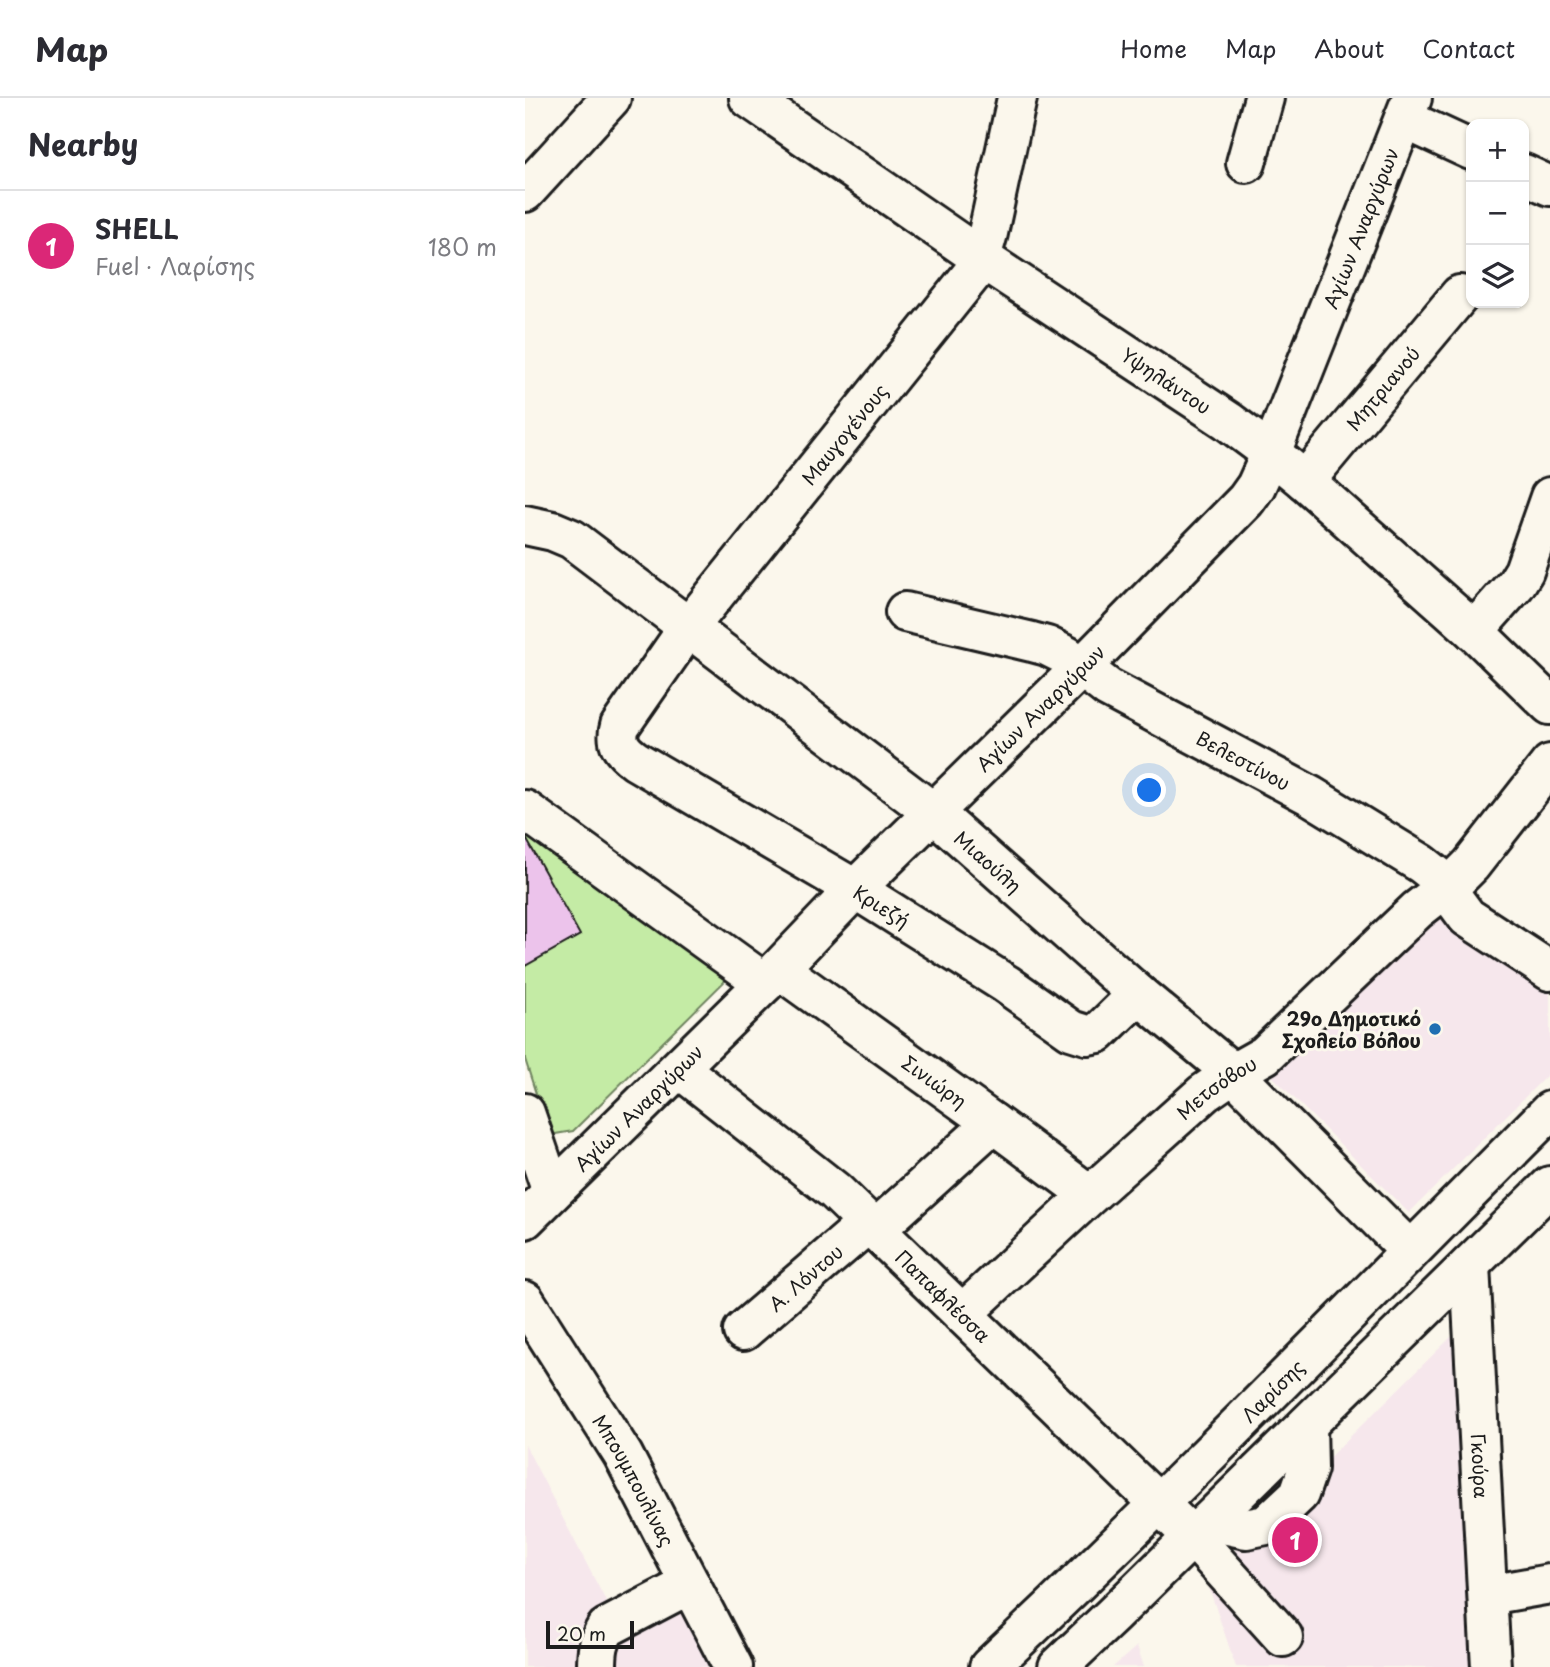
<!DOCTYPE html>
<meta charset="utf-8">
<style>
body{margin:0;font-family:"Playpen Sans",sans-serif;background:#f7f7f7;color:#2b2b33}
.controls{position:absolute;right:21px;top:21px;display:grid;overflow:hidden;border-radius:14px;box-shadow:0 2px 5px #0004}
.controls button{width:63px;height:63px;display:grid;place-items:center;padding:0;border:0;border-bottom:2px solid #e1e1e2;background:#fff;color:#2b2b33;font:35px sans-serif}
.scale{position:absolute;left:21px;bottom:18px;width:88px;box-sizing:border-box;padding-left:7px;border:4px solid #1c1c1c;border-top:0;font-size:19px;line-height:24px;white-space:nowrap;color:#1c1c1c;-webkit-text-stroke:5px #fbf7ec;paint-order:stroke}
.you{position:absolute;left:625px;top:693px;width:24px;height:24px;margin:-18px;border:5px solid #fff;border-radius:50%;background:#1a73e8;box-shadow:0 0 0 10px #1a73e833}
.badge{display:grid;place-items:center;width:46px;height:46px;border-radius:50%;background:#db2777;color:#fff;font-size:23px;font-weight:700}
.pin{position:absolute;translate:-50% -50%;border:4px solid #fff;box-shadow:0 2px 7px #0006}
.list{margin:0;padding:0;list-style:none}
h2{display:flex;justify-content:space-between;align-items:center;height:91px;margin:0;padding:0 28px;font-size:30px}
h2 small{font-size:23px;font-weight:400;color:#7c7c81}
.list li{display:grid;grid-template-columns:46px 1fr auto;gap:21px;align-items:center;box-sizing:border-box;height:112px;padding:0 28px;border-top:2px solid #e1e1e2}
.list b{display:block;font-size:26px;white-space:nowrap}
.list p{margin:0;font-size:23px;white-space:nowrap;color:#7c7c81}
.list em{font-size:23px;font-style:normal;color:#7c7c81}
.icon{flex:none;width:38px;height:38px;fill:none;stroke:currentColor;stroke-width:2;stroke-linecap:round;stroke-linejoin:round}
.map{position:relative;flex:none;width:1025px;height:1569px;overflow:hidden}
header{display:flex;align-items:center;gap:42px;box-sizing:border-box;height:98px;padding:0 35px;background:#fff;border-bottom:2px solid #e1e1e2}
header strong{font-size:33px}
nav{display:flex;gap:38px;margin-inline-start:auto;font-size:24px}
main{display:flex}
aside{flex:1;background:#fff}
.map>svg:first-child{display:block}
.built{fill:#f6e7ec}
.park{fill:#c4eba5;stroke:#708460;stroke-width:2}
.building{fill:#ecc3eb;stroke:#1c1c1c;stroke-width:2}
.lines{fill:none;stroke-linecap:round;stroke-linejoin:round}
.minor-casing{stroke:#1c1c1c;stroke-width:44}
.major-casing{stroke:#1c1c1c;stroke-width:44}
.minor{stroke:#fbf7ec;stroke-width:38}
.major{stroke:#fbf7ec;stroke-width:38}
.poi-dot{fill:#1f6fb2;stroke:#fbf7ec;stroke-width:2.5}
.labels{text-anchor:middle;dominant-baseline:central;stroke-width:6;stroke-linejoin:round;paint-order:stroke}
.street-label{font-size:19px;fill:#1c1c1c;stroke:#fbf7ec}
.poi-label{font-size:19px;font-weight:bold;fill:#1c1c1c;stroke:#fbf7ec;text-anchor:end}
</style>
<header>
<strong>Map</strong>
<nav><a>Home</a><a>Map</a><a>About</a><a>Contact</a></nav>
</header>
<main>
<aside>
<h2>Nearby<small></small></h2>
<ul class="list">
<li><span class="badge">1</span><div><b>SHELL</b><p>Fuel · Λαρίσης</p></div><em>180 m</em></li>
</ul>
</aside>
<div class="map">
<svg width="1025" height="1569" viewBox="0 0 1025 1569">
<rect width="100%" height="100%" fill="#fbf7ec"/>
<filter id="ink" filterUnits="userSpaceOnUse"><feTurbulence type="fractalNoise" baseFrequency=".0143" numOctaves="2"/><feDisplacementMap in="SourceGraphic" scale="14" xChannelSelector="R" yChannelSelector="G"/><feConvolveMatrix kernelMatrix="1 2 1 2 8 2 1 2 1" color-interpolation-filters="sRGB"/></filter>
<g filter="url(#ink)">
<g class="built">
<polygon points="915,818 1025,888 1025,974 884,1115 746,977"/>
<polygon points="928,1237 935,1265 951,1569 711,1569 681,1481"/>
<polygon points="0,1347 84,1509 147,1482 192,1569 0,1569"/>
<polygon points="612,1548 619,1569 588,1569"/>
</g>
<polygon class="park" points="0,729 207,876 48,1033 24,1037 0,961"/>
<polygon class="building" points="2,742 55,837 0,868 0,743"/>
<g class="lines">
<g class="minor-casing">
<g id="minor">
<path id="s1" d="M 224,0 L 456,160 L 703,323 L 746,355 L 780,383 L 949,533 L 1025,607"/>
<path id="s2" d="M 492,0 L 463,135 L 456,160 L 448,175 L 163,530 L 95,628 C 90,645 97,653 111,663 L 330,791 L 481,886 L 546,932 L 562,937 L 573,935 L 613,896"/>
<polyline points="879,21 946,52"/>
<polyline points="721,65 739,0"/>
<polyline points="999,76 1025,88"/>
<polyline points="0,94 86,0"/>
<path id="s3" d="M 780,383 L 935,197"/>
<path id="s4" d="M 0,427 L 28,433 L 47,441 L 409,715 L 613,896 L 708,975 L 885,1153"/>
<path id="s5" d="M 380,514 L 507,544 L 522,548 L 542,558 L 583,590 L 786,698 L 897,766 L 911,777 L 942,819 L 1025,873"/>
<polyline points="949,533 991,486 999,473 1025,399"/>
<polyline points="0,712 240,885"/>
<path id="s6" d="M 254,871 L 468,1025 L 565,1097"/>
<path id="s7" d="M 155,971 L 310,1093 L 668,1439 L 758,1539"/>
<polyline points="0,1015 27,1094"/>
<path id="s8" d="M 0,1121 L 240,885 L 330,791 L 557,569 L 721,402 L 731,388 L 746,355 L 887,0"/>
<polyline points="350,1132 468,1025"/>
<path id="s9" d="M 945,1167 L 966,1569"/>
<path id="s10" d="M 0,1203 L 98,1357 L 208,1569"/>
<path id="s11" d="M 437,1216 L 565,1097 L 679,995 L 708,975 L 740,957 L 892,812 L 932,781 L 946,767 L 1025,666"/>
<path id="s12" d="M 218,1233 L 342,1126"/>
<polyline points="684,1423 721,1431 741,1427 774,1396 783,1370 782,1327"/>
<polyline points="963,1497 1025,1486"/>
<path d="M 72,1569 C 72,1554 73,1543 81,1530 L 165,1486"/>
</g>
</g>
<g class="major-casing">
<g id="major">
<path id="s13" d="M 464,1569 C 656,1389 839,1199 1025,1013"/>
<polyline points="533,1569 588,1517 1025,1088"/>
</g>
</g>
<use href="#minor" class="minor"/>
<use href="#major" class="major"/>
</g>
</g>
<circle class="poi-dot" cx="910" cy="931" r="7"/>
<g class="labels">
<g class="street-label">
<text stroke="none"><textPath href="#s8" startOffset="1314">Αγίων Αναργύρων</textPath></text>
<text stroke="none"><textPath href="#s1" startOffset="504">Υψηλάντου</textPath></text>
<text stroke="none"><textPath href="#s3" startOffset="121">Μητριανού</textPath></text>
<text transform="translate(319 336) rotate(-51)">Μαυγογένους</text>
<text stroke="none"><textPath href="#s8" startOffset="726">Αγίων Αναργύρων</textPath></text>
<text stroke="none"><textPath href="#s5" startOffset="374">Βελεστίνου</textPath></text>
<text stroke="none"><textPath href="#s4" startOffset="576">Μιαούλη</textPath></text>
<text stroke="none"><textPath href="#s2" startOffset="1083">Κριεζή</textPath></text>
<text stroke="none"><textPath href="#s6" startOffset="192">Σινιώρη</textPath></text>
<text stroke="none"><textPath href="#s11" startOffset="341">Μετσόβου</textPath></text>
<text stroke="none"><textPath href="#s8" startOffset="159">Αγίων Αναργύρων</textPath></text>
<text stroke="none"><textPath href="#s12" startOffset="82">Α. Λόντου</textPath></text>
<text stroke="none"><textPath href="#s7" startOffset="348">Παπαφλέσσα</textPath></text>
<text stroke="none"><textPath href="#s13" startOffset="396">Λαρίσης</textPath></text>
<text stroke="none"><textPath href="#s9" startOffset="201">Γκούρα</textPath></text>
<text stroke="none"><textPath href="#s10" startOffset="210">Μπουμπουλίνας</textPath></text>
</g>
<g class="poi-label">
<text x="896" y="920">29ο Δημοτικό<tspan x="896" dy="22">Σχολείο Βόλου</tspan></text>
</g>
</g>
</svg>
<div class="controls">
<button>+</button>
<button>−</button>
<button><svg class="icon" aria-label="layers" viewBox="0 0 24 24"><path d="M12 4l9 5-9 5-9-5zM3 14l9 5 9-5"/></svg></button>
</div>
<div class="scale">20 m</div>
<div class="you"></div>
<div class="pin badge" style="left:770px;top:1442px">1</div>
</div>
</main>
